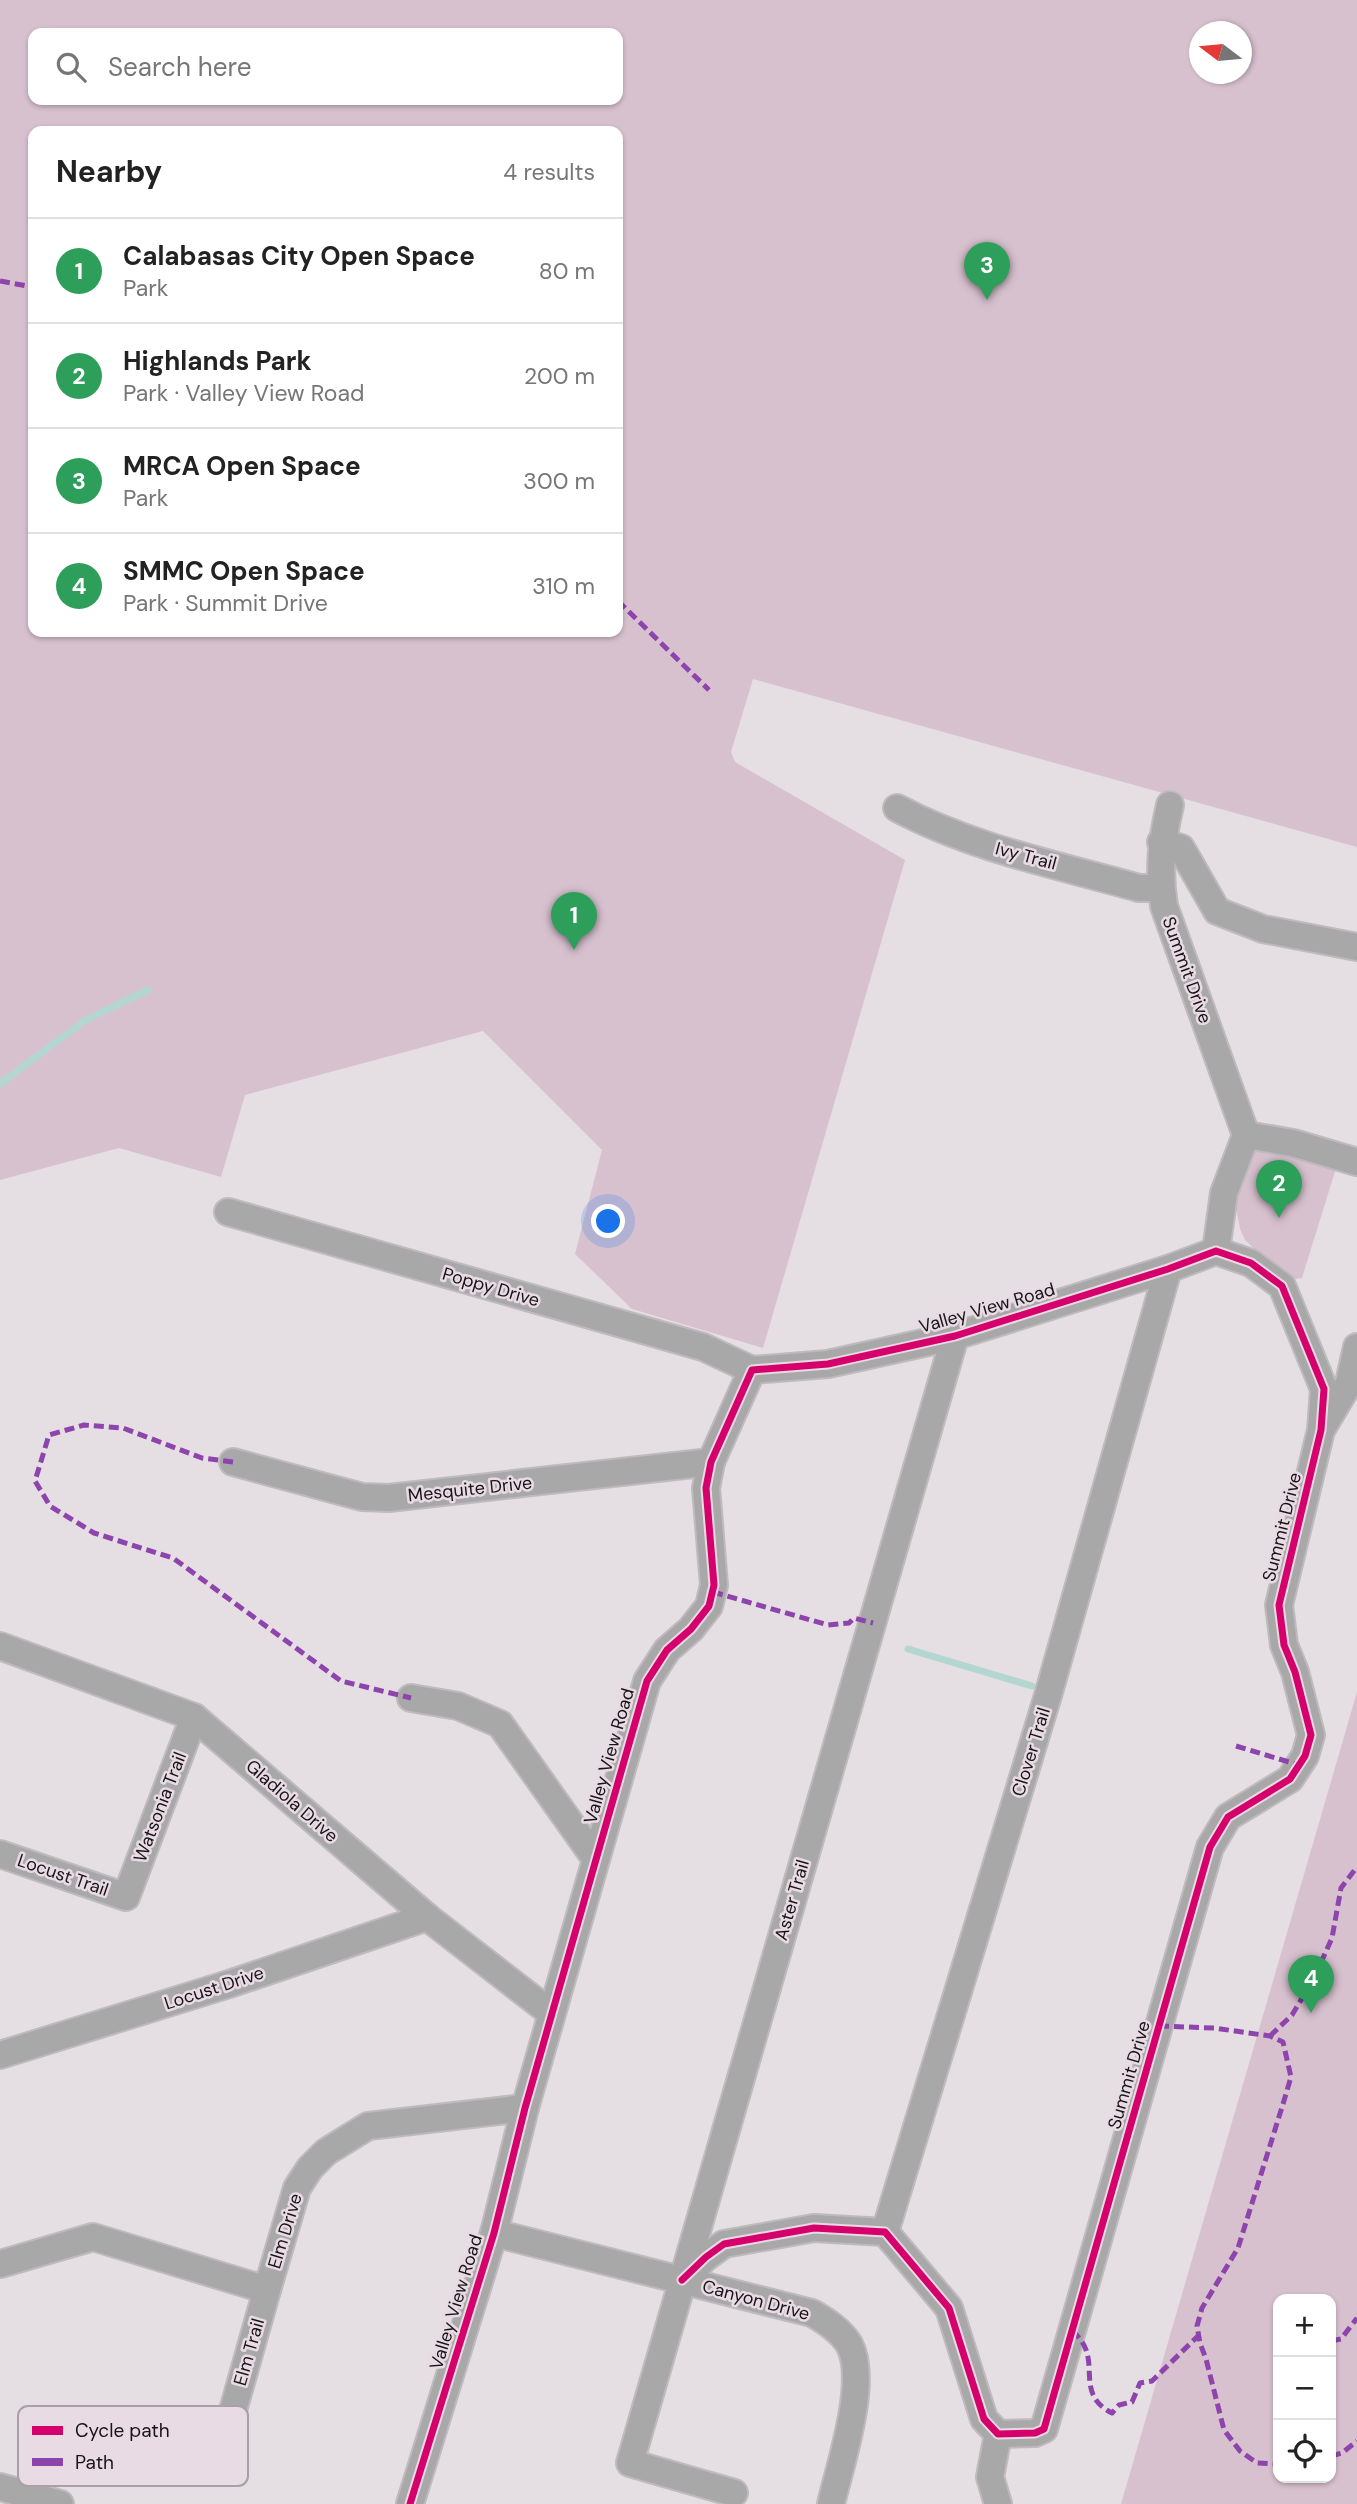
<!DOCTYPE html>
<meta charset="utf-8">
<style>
body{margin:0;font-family:"DM Sans",sans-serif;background:#f6f6f6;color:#222}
.controls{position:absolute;right:21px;bottom:21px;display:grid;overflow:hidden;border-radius:14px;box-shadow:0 2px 5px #0004}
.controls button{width:63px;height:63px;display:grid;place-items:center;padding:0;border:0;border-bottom:2px solid #e0e0e0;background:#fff;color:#222;font:35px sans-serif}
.compass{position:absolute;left:1189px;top:21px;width:63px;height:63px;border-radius:50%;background:#fff;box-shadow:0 2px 5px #0004;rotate:286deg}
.you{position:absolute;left:609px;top:1222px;width:24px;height:24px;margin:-18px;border:5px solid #fff;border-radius:50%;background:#1a73e8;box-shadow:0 0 0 10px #1a73e833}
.badge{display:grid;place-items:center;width:46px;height:46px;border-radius:50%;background:#605b5e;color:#fff;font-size:23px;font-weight:700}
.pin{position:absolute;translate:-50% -58px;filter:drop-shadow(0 2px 4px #0008)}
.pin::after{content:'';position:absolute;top:37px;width:24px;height:21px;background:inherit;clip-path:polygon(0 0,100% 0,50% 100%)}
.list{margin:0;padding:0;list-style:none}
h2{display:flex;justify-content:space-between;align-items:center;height:91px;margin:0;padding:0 28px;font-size:30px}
h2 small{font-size:23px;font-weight:400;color:#767676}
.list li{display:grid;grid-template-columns:46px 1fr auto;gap:21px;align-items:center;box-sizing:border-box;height:105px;padding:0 28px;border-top:2px solid #e0e0e0}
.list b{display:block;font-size:26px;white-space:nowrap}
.list p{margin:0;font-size:23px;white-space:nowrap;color:#767676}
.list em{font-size:23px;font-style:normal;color:#767676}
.icon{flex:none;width:38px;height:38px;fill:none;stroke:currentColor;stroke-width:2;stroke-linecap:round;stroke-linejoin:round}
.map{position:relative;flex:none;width:1357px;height:2504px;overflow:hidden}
.search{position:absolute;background:#fff;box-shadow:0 2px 5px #0004;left:28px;top:28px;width:595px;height:77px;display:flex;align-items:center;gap:18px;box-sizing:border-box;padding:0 24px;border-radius:14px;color:#767676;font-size:26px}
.panel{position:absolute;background:#fff;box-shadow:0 2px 5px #0004;left:28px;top:126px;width:595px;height:511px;border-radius:14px}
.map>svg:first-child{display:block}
.green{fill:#d8c1cf;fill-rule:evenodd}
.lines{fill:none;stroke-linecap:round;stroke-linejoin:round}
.stream{stroke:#b3d6d1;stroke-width:7}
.street-casing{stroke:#bfbabd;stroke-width:30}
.street{stroke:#a9a8a9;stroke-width:26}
.quiet{stroke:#8e44ad;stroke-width:5;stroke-dasharray:10 5;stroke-linecap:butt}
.cycleway-casing{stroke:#e8dbe3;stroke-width:11}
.cycleway{stroke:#d6006c;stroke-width:7}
.labels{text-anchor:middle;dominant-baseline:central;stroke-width:5;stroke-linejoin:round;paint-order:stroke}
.street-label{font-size:18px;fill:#191417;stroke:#e8dbe3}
.key{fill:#e8dbe3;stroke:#aa9fa6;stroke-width:2}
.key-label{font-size:19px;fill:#191417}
</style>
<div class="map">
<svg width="1357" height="2504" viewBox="0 0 1357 2504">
<rect width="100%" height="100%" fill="#e5dee2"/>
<g class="green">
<path d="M 0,0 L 1357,0 L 1357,847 L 753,679 L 731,752 L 735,762 L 905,860 L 763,1348 L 632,1309 L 575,1254 L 602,1150 L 483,1031 L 245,1095 L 221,1177 L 119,1148 L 0,1180 ZM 1200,32 L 1242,32 L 1242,74 L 1200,74 ZM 33,33 L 618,33 L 618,100 L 33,100 ZM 33,131 L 618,131 L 618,632 L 33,632 Z"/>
<polygon points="1266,1145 1337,1165 1302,1278 1287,1280 1245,1240 1240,1229 1236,1207 1234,1190 1251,1153"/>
<path d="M 1357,1692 L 1357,2504 L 1121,2504 ZM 1278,2299 L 1331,2299 L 1331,2478 L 1278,2478 Z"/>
</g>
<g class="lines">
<g class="stream">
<polyline points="0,1084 84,1021 148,990"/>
<polyline points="908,1649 1032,1686"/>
</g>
<g class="street-casing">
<g id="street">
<path d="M 1170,805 C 1162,840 1158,870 1164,906 L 1246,1135 L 1224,1193 L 1216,1251"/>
<path d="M 897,808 C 972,848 1057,865 1139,888 L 1161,888"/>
<polyline points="1161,842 1181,848 1217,911 1263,929 1357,947"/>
<polyline points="1246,1135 1293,1143 1357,1162"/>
<polyline points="228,1212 703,1347 752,1370"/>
<polyline points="1324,1425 1349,1383 1357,1347"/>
<polyline points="233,1462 362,1497 389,1498 711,1462"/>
<polyline points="0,1646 194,1717 427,1917 551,2013"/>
<polyline points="411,1698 458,1706 500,1724 595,1858"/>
<polyline points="0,1854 126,1897 194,1717"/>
<polyline points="0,2055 229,1984 427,1917"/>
<polyline points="885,2232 1049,1692 1168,1269"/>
<path d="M 494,2233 L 812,2313 C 826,2321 840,2330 849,2344 C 869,2380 840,2465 831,2504"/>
<polyline points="0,2264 93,2237 267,2290 297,2188 310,2168 326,2152 368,2126 525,2108"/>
<polyline points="682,2280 706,2257 724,2244 814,2228 885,2232 949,2308 984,2419 998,2434 1035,2433 1044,2429 1210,1847 1228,1817 1290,1779 1305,1756 1311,1735 1295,1672 1284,1645 1279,1605 1321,1430 1324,1389 1282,1286 1251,1263 1216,1251 1168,1269 955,1336 828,1364 752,1370"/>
<polyline points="232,2414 267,2290"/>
<polyline points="998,2434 990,2477 998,2504"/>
<polyline points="0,2487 60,2504"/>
<polyline points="734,2493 630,2463 955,1336"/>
<polyline points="410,2504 494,2233 525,2108 647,1681 667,1650 691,1629 709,1606 714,1585 706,1488 711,1462 752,1370"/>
</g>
</g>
<use href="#street" class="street"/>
<g class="quiet">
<polyline points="0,281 33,287"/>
<polyline points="618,601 709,690"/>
<polyline points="233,1462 202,1458 123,1428 84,1425 49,1435 35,1481 50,1506 94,1533 173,1558 341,1681 411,1698"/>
<polyline points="713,1592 828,1625 849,1623 854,1618 873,1623"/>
<polyline points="1236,1746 1299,1765"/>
<polyline points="1159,2026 1214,2028 1270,2036 1283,2042 1291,2077 1283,2104 1238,2248 1202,2308 1197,2326 1200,2343 1206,2359 1224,2430 1240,2451 1257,2463 1278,2464"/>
<polyline points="1270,2036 1292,2015 1314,1978 1332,1938 1341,1888 1357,1867"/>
<path d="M 1072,2331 C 1106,2358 1071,2392 1112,2413 L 1119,2405 L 1132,2402 L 1140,2383 L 1152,2381 L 1199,2335"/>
<polyline points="1331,2341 1341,2339 1357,2318"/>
<polyline points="1331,2456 1342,2453 1357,2441"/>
</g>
<g class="cycleway-casing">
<polyline id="cycleway" points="410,2504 494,2233 525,2108 647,1681 667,1650 691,1629 709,1606 714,1585 706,1488 711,1462 752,1370 828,1364 955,1336 1168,1269 1216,1251 1251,1263 1282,1286 1324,1389 1321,1430 1279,1605 1284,1645 1295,1672 1311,1735 1305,1756 1290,1779 1228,1817 1210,1847 1044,2429 1035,2433 998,2434 984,2419 949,2308 885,2232 814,2228 724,2244 706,2257 682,2280"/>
</g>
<use href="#cycleway" class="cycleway"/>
</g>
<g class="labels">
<g class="street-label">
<text transform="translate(1026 856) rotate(15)">Ivy Trail</text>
<text transform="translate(1187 970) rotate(70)">Summit Drive</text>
<text transform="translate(491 1287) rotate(16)">Poppy Drive</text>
<text transform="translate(987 1308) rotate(-16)">Valley View Road</text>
<text transform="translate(470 1489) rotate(-6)">Mesquite Drive</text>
<text transform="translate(1282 1527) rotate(-76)">Summit Drive</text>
<text transform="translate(1031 1752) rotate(-73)">Clover Trail</text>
<text transform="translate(609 1756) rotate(-74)">Valley View Road</text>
<text transform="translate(292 1801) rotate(41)">Gladiola Drive</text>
<text transform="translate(160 1807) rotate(-69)">Watsonia Trail</text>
<text transform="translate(63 1875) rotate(19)">Locust Trail</text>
<text transform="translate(792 1900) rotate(-74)">Aster Trail</text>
<text transform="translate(214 1988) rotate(-18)">Locust Drive</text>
<text transform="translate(1129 2075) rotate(-74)">Summit Drive</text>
<text transform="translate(285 2231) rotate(-73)">Elm Drive</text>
<text transform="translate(756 2300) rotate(15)">Canyon Drive</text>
<text transform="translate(456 2302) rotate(-73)">Valley View Road</text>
<text transform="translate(249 2352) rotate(-74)">Elm Trail</text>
</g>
</g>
<rect x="18" y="2406" width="230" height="80" rx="10" class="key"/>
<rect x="32" y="2426" width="31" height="9" fill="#d6006c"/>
<rect x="32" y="2458" width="31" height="8" fill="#8e44ad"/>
<g class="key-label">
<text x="75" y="2437">Cycle path</text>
<text x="75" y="2469">Path</text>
</g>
</svg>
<div class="controls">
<button>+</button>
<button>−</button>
<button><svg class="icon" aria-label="locate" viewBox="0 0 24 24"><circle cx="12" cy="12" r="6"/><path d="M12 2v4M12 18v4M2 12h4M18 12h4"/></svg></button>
</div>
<svg class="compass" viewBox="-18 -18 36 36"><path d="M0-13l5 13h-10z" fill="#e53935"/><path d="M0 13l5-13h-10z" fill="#767676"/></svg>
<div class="you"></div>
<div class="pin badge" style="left:574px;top:950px;background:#2e9e5b">1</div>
<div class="pin badge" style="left:1279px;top:1218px;background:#2e9e5b">2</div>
<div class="pin badge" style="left:987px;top:300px;background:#2e9e5b">3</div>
<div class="pin badge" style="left:1311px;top:2013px;background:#2e9e5b">4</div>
<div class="search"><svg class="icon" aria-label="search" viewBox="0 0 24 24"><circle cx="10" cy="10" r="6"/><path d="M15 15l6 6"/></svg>Search here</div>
<section class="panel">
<h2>Nearby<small>4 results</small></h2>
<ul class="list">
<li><span class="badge" style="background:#2e9e5b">1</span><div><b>Calabasas City Open Space</b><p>Park</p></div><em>80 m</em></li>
<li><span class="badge" style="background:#2e9e5b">2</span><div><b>Highlands Park</b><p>Park · Valley View Road</p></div><em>200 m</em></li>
<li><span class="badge" style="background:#2e9e5b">3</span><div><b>MRCA Open Space</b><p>Park</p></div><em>300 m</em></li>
<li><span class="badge" style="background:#2e9e5b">4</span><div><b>SMMC Open Space</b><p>Park · Summit Drive</p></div><em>310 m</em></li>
</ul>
</section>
</div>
